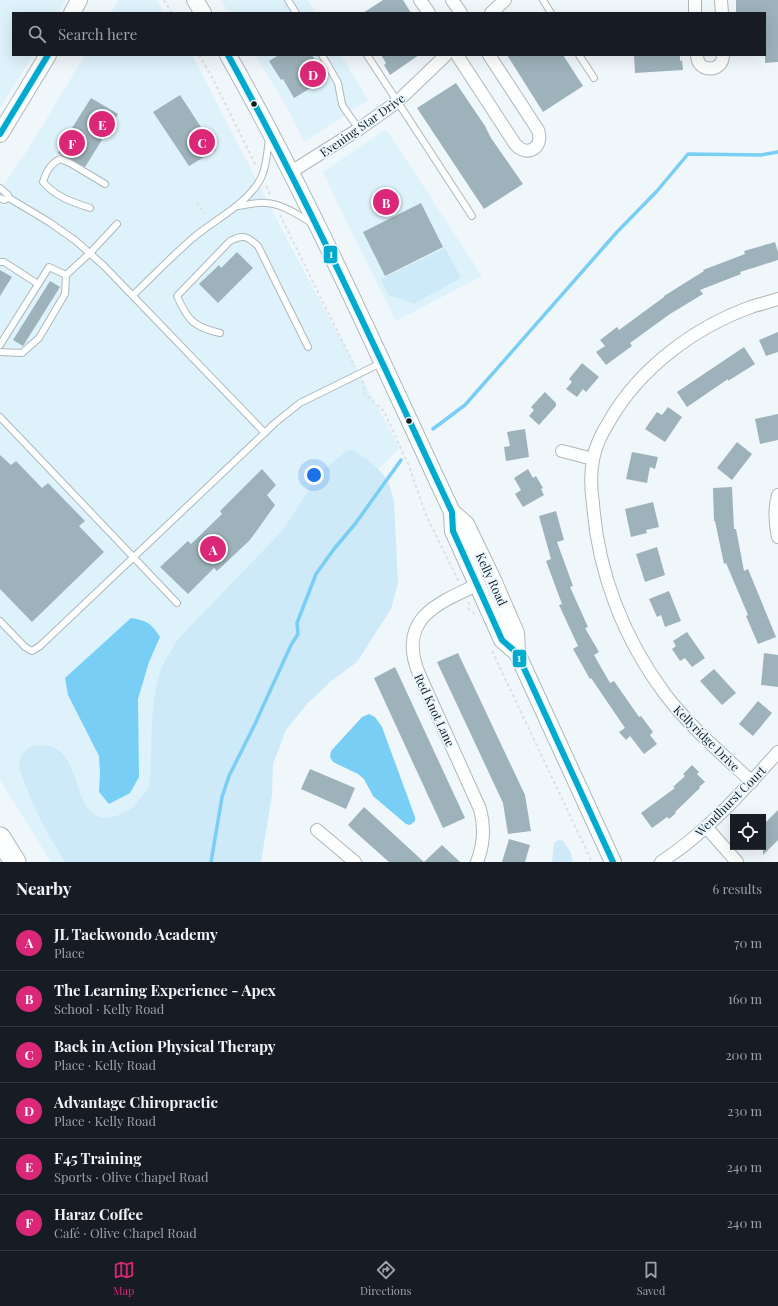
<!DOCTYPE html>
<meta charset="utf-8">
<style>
body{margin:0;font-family:"Playfair Display",serif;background:#20242c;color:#f1f3f6}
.controls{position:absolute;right:12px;bottom:12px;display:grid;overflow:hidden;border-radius:0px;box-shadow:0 4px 16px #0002}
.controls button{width:36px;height:36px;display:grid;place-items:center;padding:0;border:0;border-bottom:1px solid #363941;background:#171b24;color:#f1f3f6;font:20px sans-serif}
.you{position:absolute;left:314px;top:475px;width:14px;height:14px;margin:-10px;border:3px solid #fff;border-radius:50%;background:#1a73e8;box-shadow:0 0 0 6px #1a73e833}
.badge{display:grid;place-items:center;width:26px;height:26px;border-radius:50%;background:#db2777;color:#fff;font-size:13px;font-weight:700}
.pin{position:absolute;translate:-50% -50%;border:2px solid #fff;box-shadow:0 1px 4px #0006}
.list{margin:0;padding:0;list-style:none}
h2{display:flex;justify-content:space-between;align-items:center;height:52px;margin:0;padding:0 16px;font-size:17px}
h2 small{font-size:13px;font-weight:400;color:#9ea1a6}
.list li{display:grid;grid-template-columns:26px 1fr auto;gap:12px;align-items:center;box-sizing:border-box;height:56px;padding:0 16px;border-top:1px solid #363941}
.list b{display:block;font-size:15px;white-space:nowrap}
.list p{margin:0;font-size:13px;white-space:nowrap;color:#9ea1a6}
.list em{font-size:13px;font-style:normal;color:#9ea1a6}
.icon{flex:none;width:22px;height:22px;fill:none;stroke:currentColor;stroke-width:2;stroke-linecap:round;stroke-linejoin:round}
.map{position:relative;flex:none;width:778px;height:862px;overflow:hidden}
.search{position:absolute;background:#171b24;box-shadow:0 4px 16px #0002;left:12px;right:12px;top:12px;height:44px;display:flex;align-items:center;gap:10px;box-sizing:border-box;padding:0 14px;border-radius:0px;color:#9ea1a6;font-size:15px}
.sheet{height:388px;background:#171b24}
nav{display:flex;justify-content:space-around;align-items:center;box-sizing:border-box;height:56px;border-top:1px solid #363941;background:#171b24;font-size:11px;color:#9ea1a6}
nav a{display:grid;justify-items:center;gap:2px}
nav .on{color:#db2777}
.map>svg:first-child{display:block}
.built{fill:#def2fc}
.green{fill:#ceeaf8}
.water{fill:#78cef5}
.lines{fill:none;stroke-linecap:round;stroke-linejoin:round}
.stream{stroke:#78cef5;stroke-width:3.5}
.building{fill:#9db2bb}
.service-casing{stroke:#b0b7ba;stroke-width:8}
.minor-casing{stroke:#b0b7ba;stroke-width:14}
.secondary-casing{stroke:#b0b7ba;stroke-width:18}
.motorway-casing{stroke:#b0b7ba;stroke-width:23}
.path{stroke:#dcdfe0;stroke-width:2;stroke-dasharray:3 3;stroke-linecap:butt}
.service{stroke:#fdfefe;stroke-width:6}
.minor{stroke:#fdfefe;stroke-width:12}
.secondary{stroke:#fdfefe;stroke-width:16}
.motorway{stroke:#fdfefe;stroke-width:21}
.bus-1-casing{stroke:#ebf8ff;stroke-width:9}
.bus-1{stroke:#00a9ce;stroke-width:6}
.bus-dot{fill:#141b1f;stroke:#ebf8ff;stroke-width:1.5}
.labels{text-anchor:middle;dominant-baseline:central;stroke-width:3.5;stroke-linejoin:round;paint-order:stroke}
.street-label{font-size:12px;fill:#141b1f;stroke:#ebf8ff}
.line-badge{stroke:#ebf8ff;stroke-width:1.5}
.badge-label{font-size:11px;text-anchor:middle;font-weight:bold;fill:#fff}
</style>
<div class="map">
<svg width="778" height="862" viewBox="0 0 778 862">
<rect width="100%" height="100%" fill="#f0f7fa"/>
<g class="built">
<polygon points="0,0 66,0 58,13 13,13 13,55 33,55 0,108"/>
<polygon points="119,0 156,0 165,13 111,13"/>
<polygon points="221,0 307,0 316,13 229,13"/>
<polygon points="85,55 192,55 299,262 400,448 377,470 157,786 114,833 65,862 51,862 0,780 0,189 27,151"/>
<polygon points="255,55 341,55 368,100 304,142 284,102"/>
<polygon points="386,129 482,276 396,321 351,231 323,172"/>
</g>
<g class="green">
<polygon points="445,248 461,278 414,304 388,295 381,279"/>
<path d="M 352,450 L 367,459 L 383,474 L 390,486 L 394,502 L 398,583 L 391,609 L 357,662 L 330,682 L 307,704 L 286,730 L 273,764 L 272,795 L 261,862 L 65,862 C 49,837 35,811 25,784 C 23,778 19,770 19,763 C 20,757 24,750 31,747 C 38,745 48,744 55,748 C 79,761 73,798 94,814 C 107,824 131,812 139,800 C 142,796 147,790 149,785 C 151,777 150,766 151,758 C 152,731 151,702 159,676 C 162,663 171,651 178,639 L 283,530 L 318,475 L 345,452 Z"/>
<polygon points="559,840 563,841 570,851 573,862 552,862 554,843"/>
</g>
<g class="water">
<path d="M 131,618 C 148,621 151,623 160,637 L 149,662 L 138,699 L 139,777 L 130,793 L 109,804 L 99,792 L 100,773 L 99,756 L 68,695 L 65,678 Z"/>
<polygon points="369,714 375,717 382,727 415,817 415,821 410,825 406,824 373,796 364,779 358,774 333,762 330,757 331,751 362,717"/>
</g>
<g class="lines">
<g class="stream">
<polyline points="433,429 465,405 617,232 657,191 688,154 761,155 778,152"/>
<polyline points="211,862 222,797 229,776 254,726 291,645 298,634 297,623 316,574 334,549 355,524 401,460"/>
</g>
</g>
<g class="building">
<polygon points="383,0 403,0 411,13 363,13"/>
<polygon points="736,0 778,0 778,62 765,63 765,13 736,13"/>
<polygon points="279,55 312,55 316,62 314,63 324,80 294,98 283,79 281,80 269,61"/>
<polygon points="381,55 419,55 390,75 384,65 386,63"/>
<polygon points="507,55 563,55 583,86 543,112"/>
<polygon points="634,55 680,55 680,61 682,60 683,70 635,73"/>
<polygon points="456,83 485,126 491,138 523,184 484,209 417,108"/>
<polygon points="180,95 216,150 189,166 153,112"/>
<polygon points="91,98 118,114 85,167 58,153 67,136"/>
<polygon points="421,203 443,247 385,276 363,232"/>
<polygon points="775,242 778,252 778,260 740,272 741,274 700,290 703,294 670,314 630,343 632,346 606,365 596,352 605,346 600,340 617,327 619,330 664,297 664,296 704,271 703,270 745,254 744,251"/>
<polygon points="237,252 253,268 218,303 199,284 219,265 221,268"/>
<polygon points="0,270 12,277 0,296"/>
<polygon points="50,281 60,287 23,346 13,340"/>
<polygon points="778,332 778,352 766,356 759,340"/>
<polygon points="744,347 755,364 728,381 728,379 687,407 677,392"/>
<polygon points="582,363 599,377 586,392 583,389 577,397 566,389 572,382 569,379"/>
<polygon points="545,392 556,403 556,406 539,425 529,416 534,410 531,407"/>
<polygon points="668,407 682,417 665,442 645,429 657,412 662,415"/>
<polygon points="778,414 778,440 760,444 755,419"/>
<polygon points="525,429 529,457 506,461 504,447 510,446 507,432"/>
<polygon points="737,442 752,454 732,480 717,468"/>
<polygon points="632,452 658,457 655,469 650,467 647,483 626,479"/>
<polygon points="0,455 11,465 16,461 42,488 48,483 85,521 79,526 104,552 32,622 0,589"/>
<polygon points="262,469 276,485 267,495 275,505 250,540 217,571 214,568 188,594 160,567 188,541 191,544 222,514 220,511"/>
<polygon points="528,469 533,478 536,476 543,488 541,489 544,495 523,507 515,494 521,490 514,478"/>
<polygon points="732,487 734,529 736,529 744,571 748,569 776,637 758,644 746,616 748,615 726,563 724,564 715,521 714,521 713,488"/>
<polygon points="653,502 659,527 646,530 647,533 631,537 625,509"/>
<polygon points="556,511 564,540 557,542 573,586 570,587 588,627 585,628 599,652 594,655 610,683 614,681 639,717 641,716 653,732 650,735 657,744 644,754 630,736 626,740 619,732 625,728 591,678 590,679 573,649 578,646 559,605 562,604 546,561 551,559 539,516"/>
<polygon points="657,547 665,575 645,582 636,554"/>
<polygon points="669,591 681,621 665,627 661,615 657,617 649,599"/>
<polygon points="687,632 705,658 692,667 685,658 680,661 672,649 676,646 673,641"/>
<polygon points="458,653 525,795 531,831 508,834 503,803 437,662"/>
<polygon points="764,653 778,655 778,687 761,685"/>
<polygon points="395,667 465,818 443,828 374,678"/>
<polygon points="714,669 736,693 722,705 700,681"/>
<polygon points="758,701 772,713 753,736 739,724"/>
<polygon points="692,765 699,772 697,774 705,782 699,787 700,788 675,812 676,813 669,819 667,817 663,820 652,828 641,813 675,788 673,787 685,776 683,774"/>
<polygon points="310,769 355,788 346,809 301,789"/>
<polygon points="364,807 424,862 389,862 353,830 348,825"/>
<polygon points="778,810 778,840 763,855 763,825"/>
<polygon points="509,839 530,845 525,862 502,862"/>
<polygon points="442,845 460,862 424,862"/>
</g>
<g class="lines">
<g class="service-casing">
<g id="service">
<polyline points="288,0 296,13"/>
<polyline points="543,0 551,13"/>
<polyline points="322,55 338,83 342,104 344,108 359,129"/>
<polyline points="367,55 472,216"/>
<polyline points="579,55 594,78"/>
<polyline points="0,188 8,195 9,198 49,222 76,241 104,266 265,433"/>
<polyline points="0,198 4,200 9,198"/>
<path d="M 238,206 C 247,205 257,202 266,203 C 283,204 298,215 312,223"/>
<path d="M 90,208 C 72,202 56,197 43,182 C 46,172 50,164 60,159 L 70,163 L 105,184"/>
<polyline points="0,262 4,262 38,284"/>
<path d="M 133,295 C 153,276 172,256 193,238 C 215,219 247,205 261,178 C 267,166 267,152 269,139"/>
<path d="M 220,333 C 194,327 188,321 177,296 L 230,241 C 243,234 247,236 258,246 L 308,347"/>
<polyline points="0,345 49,267 66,275 90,253 117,224"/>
<polyline points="0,352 22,353 39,338 65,294 66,275"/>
<polyline points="0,417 177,603"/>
<polyline points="0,621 25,647 32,651 40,646 275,423 300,403 381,363"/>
</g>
</g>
<g class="minor-casing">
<g id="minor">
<polyline points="420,0 429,13"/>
<polyline points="452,0 461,13"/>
<polyline points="695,0 695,13"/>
<polyline points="721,0 722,13"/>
<polyline points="491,13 505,0"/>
<path d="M 457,55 L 515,144 C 527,158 544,148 538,130 L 489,55"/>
<path d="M 697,55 C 697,73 723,73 723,55"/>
<polyline points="291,172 359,129 397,102 446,55"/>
<polyline points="562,451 593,459"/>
<path d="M 778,495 C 774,509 775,523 778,537"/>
<path d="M 752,782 C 722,754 690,727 665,694 C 624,639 598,573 593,504 C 591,490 590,475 593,460 C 595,447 603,431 610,420 C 640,368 695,327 751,307 C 760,304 769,302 778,299"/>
<polyline points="707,828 737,862"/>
<polyline points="317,830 355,862"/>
<path d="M 477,862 C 484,844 485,827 480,809 L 419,674 C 397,620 435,604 477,585"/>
<path d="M 661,862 C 707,832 742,792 778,752"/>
</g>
</g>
<g class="secondary-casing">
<g id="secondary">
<polyline points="195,0 203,13"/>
<polyline points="72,13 79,0"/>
<path d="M 228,55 C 312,203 380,359 452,512 L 453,531 L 502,640 L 517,653 L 613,862"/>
<polyline points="0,134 48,55"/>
<polyline points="452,512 466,524 493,580 516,633 517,653"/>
</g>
</g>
<g class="motorway-casing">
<polyline id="motorway" points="0,838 15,862"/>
</g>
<g class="path">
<polyline points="164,0 172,13"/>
<polyline points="199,55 212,77 256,166"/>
<polyline points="266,186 270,195"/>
<polyline points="197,203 205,214"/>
<polyline points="280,215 355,367"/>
<polyline points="362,381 364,384 364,393 384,411 409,466 420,498 426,515 459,582"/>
<polyline points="469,602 468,608 475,614"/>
<polyline points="492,651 592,862"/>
</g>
<use href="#service" class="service"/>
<use href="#minor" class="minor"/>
<use href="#secondary" class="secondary"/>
<use href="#motorway" class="motorway"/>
<g class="bus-1-casing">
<g id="bus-1">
<path d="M 228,55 C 310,204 380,358 452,512 L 453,531 L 502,640 L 517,653 L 613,862"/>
<polyline points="0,134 48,55"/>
</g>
</g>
<use href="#bus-1" class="bus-1"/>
</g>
<g class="bus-dot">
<circle cx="254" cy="104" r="3.5"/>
<circle cx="409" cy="421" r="3.5"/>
</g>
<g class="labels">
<g class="street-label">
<text transform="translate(362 125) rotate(-35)">Evening Star Drive</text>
<text transform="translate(492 579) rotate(65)">Kelly Road</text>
<text transform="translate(435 710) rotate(65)">Red Knot Lane</text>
<text transform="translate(707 738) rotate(45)">Kellyridge Drive</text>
<text transform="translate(730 801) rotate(-45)">Wendhurst Court</text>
</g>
</g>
<g class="line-badge">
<rect x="323" y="245" width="15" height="19" rx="4" fill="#00a9ce"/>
<rect x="512" y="649" width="15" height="19" rx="4" fill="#00a9ce"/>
</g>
<g class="badge-label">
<text x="331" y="258">1</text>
<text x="519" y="662">1</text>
</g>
</svg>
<div class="controls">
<button><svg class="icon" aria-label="locate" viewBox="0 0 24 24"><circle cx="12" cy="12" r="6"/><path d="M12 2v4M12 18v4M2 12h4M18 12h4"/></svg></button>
</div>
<div class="you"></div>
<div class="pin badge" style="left:213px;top:549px">A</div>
<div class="pin badge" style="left:386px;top:202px">B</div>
<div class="pin badge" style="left:202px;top:142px">C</div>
<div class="pin badge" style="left:313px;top:74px">D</div>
<div class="pin badge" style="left:102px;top:124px">E</div>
<div class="pin badge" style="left:72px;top:143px">F</div>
<div class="search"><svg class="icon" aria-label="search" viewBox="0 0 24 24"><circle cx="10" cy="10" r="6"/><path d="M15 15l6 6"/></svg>Search here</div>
</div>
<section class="sheet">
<h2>Nearby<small>6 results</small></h2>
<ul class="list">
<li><span class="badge">A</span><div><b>JL Taekwondo Academy</b><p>Place</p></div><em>70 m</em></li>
<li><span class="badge">B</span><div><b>The Learning Experience - Apex</b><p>School · Kelly Road</p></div><em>160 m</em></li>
<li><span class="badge">C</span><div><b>Back in Action Physical Therapy</b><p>Place · Kelly Road</p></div><em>200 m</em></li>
<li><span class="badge">D</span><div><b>Advantage Chiropractic</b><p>Place · Kelly Road</p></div><em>230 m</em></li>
<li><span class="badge">E</span><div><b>F45 Training</b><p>Sports · Olive Chapel Road</p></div><em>240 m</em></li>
<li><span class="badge">F</span><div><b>Haraz Coffee</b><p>Café · Olive Chapel Road</p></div><em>240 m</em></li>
</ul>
</section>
<nav>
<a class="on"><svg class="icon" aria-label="map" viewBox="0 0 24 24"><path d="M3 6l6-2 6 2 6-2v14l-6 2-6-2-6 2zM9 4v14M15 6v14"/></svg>Map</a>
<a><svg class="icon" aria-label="directions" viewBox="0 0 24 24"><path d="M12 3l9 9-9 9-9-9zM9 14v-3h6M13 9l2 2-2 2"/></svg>Directions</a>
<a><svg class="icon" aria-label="saved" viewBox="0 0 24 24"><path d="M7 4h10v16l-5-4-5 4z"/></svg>Saved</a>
</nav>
